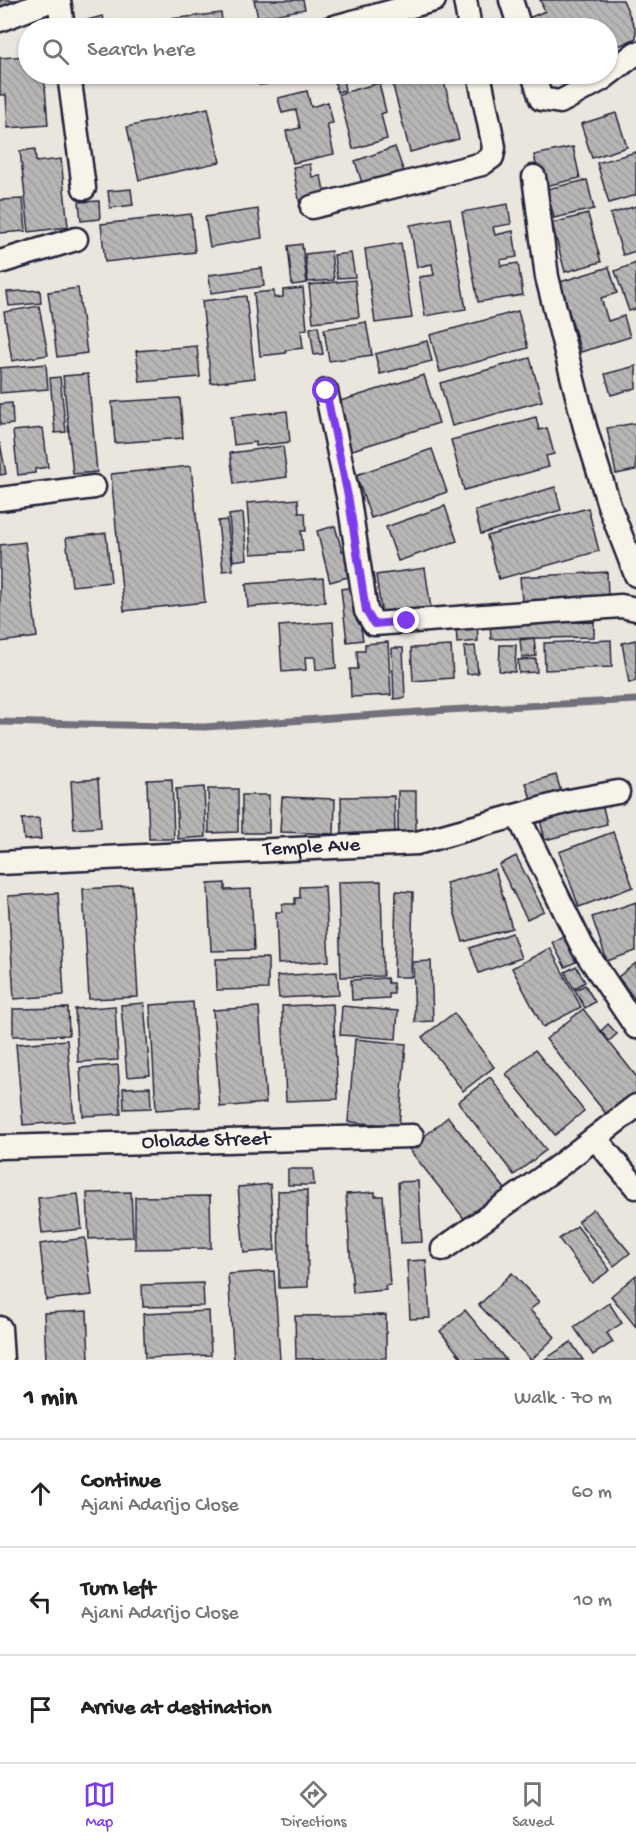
<!DOCTYPE html>
<meta charset="utf-8">
<style>
body{margin:0;font-family:"Gochi Hand",sans-serif;background:#f6f6f6;color:#222}
.stop{position:absolute;width:18px;height:18px;margin:-14px;border:4px solid #7c3aed;border-radius:50%;background:#fff}
.stop.end{background:#7c3aed;border-color:#fff;box-shadow:0 2px 6px #0008}
.list{margin:0;padding:0;list-style:none}
h2{display:flex;justify-content:space-between;align-items:center;height:78px;margin:0;padding:0 24px;font-size:26px}
h2 small{font-size:20px;font-weight:400;color:#767676}
.list li{display:grid;grid-template-columns:39px 1fr auto;gap:18px;align-items:center;box-sizing:border-box;height:108px;padding:0 24px;border-top:2px solid #e0e0e0}
.list b{display:block;font-size:22px;white-space:nowrap}
.list p{margin:0;font-size:20px;white-space:nowrap;color:#767676}
.list em{font-size:20px;font-style:normal;color:#767676}
.icon{flex:none;width:33px;height:33px;fill:none;stroke:currentColor;stroke-width:2;stroke-linecap:round;stroke-linejoin:round}
.map{position:relative;flex:none;width:636px;height:1360px;overflow:hidden}
.search{position:absolute;background:#fff;box-shadow:0 2px 4px #0004;left:18px;right:18px;top:18px;height:66px;display:flex;align-items:center;gap:15px;box-sizing:border-box;padding:0 21px;border-radius:33px;color:#767676;font-size:22px}
.sheet{height:402px;background:#fff}
nav{display:flex;justify-content:space-around;align-items:center;box-sizing:border-box;height:84px;border-top:2px solid #e0e0e0;background:#fff;font-size:16px;color:#767676}
nav a{display:grid;justify-items:center;gap:3px}
nav .on{color:#7c3aed}
.map>svg:first-child{display:block}
.lines{fill:none;stroke-linecap:round;stroke-linejoin:round}
.stream{stroke:#716f7b;stroke-width:7}
.building{fill:url(#building-back-hatch);stroke:#22223b;stroke-width:1.5}
.minor-casing{stroke:#22223b;stroke-width:27}
.minor{stroke:#f7f3e8;stroke-width:22}
.route{stroke:#7c3aed;stroke-width:8}
.labels{text-anchor:middle;dominant-baseline:central;stroke-width:4.5;stroke-linejoin:round;paint-order:stroke}
.street-label{font-size:21px;fill:#22223b;stroke:#f7f3e8}
</style>
<div class="map">
<svg width="636" height="1360" viewBox="0 0 636 1360">
<defs>
<pattern id="building-back-hatch" width="6" height="6" patternUnits="userSpaceOnUse" patternTransform="scale(1.5)"><rect width="6" height="6" fill="#b8b6b5"/><path d="M-1 5l2 2M0 0l6 6M5-1l2 2" fill="none" stroke="#9e9c9d"/></pattern>
</defs>
<rect width="100%" height="100%" fill="#eae6de"/>
<filter id="ink" filterUnits="userSpaceOnUse"><feTurbulence type="fractalNoise" baseFrequency=".0167" numOctaves="2"/><feDisplacementMap in="SourceGraphic" scale="12" xChannelSelector="R" yChannelSelector="G"/><feConvolveMatrix kernelMatrix="1 2 1 2 8 2 1 2 1" color-interpolation-filters="sRGB"/></filter>
<g filter="url(#ink)">
<g class="lines">
<polyline class="stream" points="0,722 204,727 447,710 636,700"/>
</g>
<g class="building">
<polygon points="0,0 28,0 0,16"/>
<polygon points="254,0 303,0 305,9 258,18"/>
<polygon points="540,0 623,0 636,30 636,38 608,51 608,28 533,28 529,18 545,11"/>
<polygon points="221,13 223,28 137,28 136,23"/>
<polygon points="103,16 106,28 89,28 87,20"/>
<polygon points="28,56 28,74 44,74 48,125 8,128 6,95 0,95 0,58"/>
<polygon points="258,74 268,74 269,84 259,85"/>
<polygon points="333,74 342,74 345,90 337,92"/>
<polygon points="390,74 442,74 459,139 410,152"/>
<polygon points="379,83 386,112 381,114 387,139 353,149 339,94"/>
<polygon points="307,91 311,107 328,102 333,123 327,124 334,154 293,163 286,131 300,128 296,110 282,113 278,98"/>
<polygon points="208,108 220,162 139,180 127,127"/>
<polygon points="616,113 627,147 592,158 581,124"/>
<polygon points="395,147 405,175 364,189 355,161"/>
<polygon points="573,147 580,178 541,187 534,155"/>
<polygon points="35,149 36,162 61,159 68,227 29,232 20,151"/>
<polygon points="636,152 636,195 609,203 597,163"/>
<polygon points="310,164 312,177 321,176 326,200 300,205 293,167"/>
<polygon points="587,180 594,209 554,218 547,189"/>
<polygon points="131,189 133,205 110,208 108,191"/>
<polygon points="23,199 26,231 0,233 0,200"/>
<polygon points="99,201 100,219 81,221 79,202"/>
<polygon points="508,204 511,224 493,227 495,235 513,231 517,257 500,260 501,266 518,263 523,295 478,302 462,212"/>
<polygon points="636,206 636,251 623,255 610,214"/>
<polygon points="258,209 262,238 210,247 205,217"/>
<polygon points="191,214 195,252 105,262 101,224"/>
<polygon points="588,214 601,262 565,272 552,223"/>
<polygon points="450,218 466,309 425,316 419,277 434,275 432,264 417,267 410,225"/>
<polygon points="401,243 412,318 375,323 365,249"/>
<polygon points="302,244 307,283 292,285 288,246"/>
<polygon points="331,251 334,280 308,282 305,254"/>
<polygon points="351,253 355,277 337,278 334,255"/>
<polygon points="636,263 636,309 629,311 615,271"/>
<polygon points="609,267 617,293 601,298 608,321 624,316 630,337 581,352 560,282"/>
<polygon points="262,268 264,286 211,293 209,275"/>
<polygon points="355,280 359,317 313,322 309,285"/>
<polygon points="78,288 87,353 57,357 48,292"/>
<polygon points="303,288 307,329 301,330 303,348 286,350 286,353 260,356 254,293 274,291 274,298 283,297 283,290"/>
<polygon points="40,290 41,303 9,306 7,292"/>
<polygon points="246,296 255,378 211,383 202,301"/>
<polygon points="39,306 48,355 12,361 4,312"/>
<polygon points="518,311 528,348 440,372 430,335"/>
<polygon points="366,322 372,355 329,361 324,329"/>
<polygon points="318,326 323,354 314,355 310,328"/>
<polygon points="427,341 432,361 380,374 375,354"/>
<polygon points="197,346 200,377 140,382 136,351"/>
<polygon points="530,358 542,401 452,426 440,383"/>
<polygon points="46,364 48,389 0,393 0,368"/>
<polygon points="636,366 636,388 611,395 605,374"/>
<polygon points="88,374 97,472 73,474 63,376"/>
<polygon points="424,375 439,423 349,451 334,403"/>
<polygon points="60,377 66,432 55,433 50,378"/>
<polygon points="180,398 183,438 115,443 112,402"/>
<polygon points="12,403 13,424 0,425 0,404"/>
<polygon points="287,411 290,442 256,446 256,442 234,445 231,417"/>
<polygon points="536,417 539,430 547,428 554,454 546,456 549,467 464,490 451,440"/>
<polygon points="636,423 636,470 616,474 607,428"/>
<polygon points="43,428 48,467 35,469 35,473 18,475 13,431"/>
<polygon points="0,443 6,474 0,475"/>
<polygon points="283,446 287,477 234,484 230,453"/>
<polygon points="432,449 447,492 371,518 356,475"/>
<polygon points="191,466 205,602 124,611 111,474"/>
<polygon points="555,487 561,510 481,534 475,511"/>
<polygon points="298,499 299,513 305,513 306,531 301,531 303,551 251,554 247,503"/>
<polygon points="445,506 457,541 398,561 386,527"/>
<polygon points="588,508 599,551 499,579 487,536"/>
<polygon points="243,513 247,559 233,561 229,515"/>
<polygon points="227,520 233,570 223,571 218,521"/>
<polygon points="335,526 342,551 351,549 355,568 346,570 348,577 330,582 317,531"/>
<polygon points="106,533 111,582 72,586 66,538"/>
<polygon points="25,542 37,637 0,642 0,545"/>
<polygon points="425,568 431,609 382,616 376,575"/>
<polygon points="607,572 608,596 522,601 520,577"/>
<polygon points="323,578 325,602 248,607 246,584"/>
<polygon points="354,587 363,640 347,642 341,589"/>
<polygon points="333,622 336,668 316,670 315,657 305,657 306,670 282,672 279,626"/>
<polygon points="594,622 594,637 491,639 490,623"/>
<polygon points="477,623 478,641 457,643 456,624"/>
<polygon points="534,638 536,656 522,658 520,640"/>
<polygon points="611,640 612,667 545,670 544,643"/>
<polygon points="636,640 636,681 629,683 622,643"/>
<polygon points="388,642 391,695 351,697 350,669 358,669 357,651 365,651 365,644"/>
<polygon points="500,645 516,645 515,672 499,671"/>
<polygon points="451,646 453,678 413,681 411,648"/>
<polygon points="475,646 478,673 467,674 464,647"/>
<polygon points="392,648 403,648 405,698 394,699"/>
<polygon points="536,659 537,672 519,673 518,660"/>
<polygon points="556,775 563,798 533,806 526,783"/>
<polygon points="98,779 101,827 74,829 71,781"/>
<polygon points="172,779 174,839 149,839 147,780"/>
<polygon points="204,787 206,837 178,839 176,789"/>
<polygon points="208,789 238,789 238,832 209,833"/>
<polygon points="398,791 416,791 416,840 398,839"/>
<rect x="242" y="795" width="27" height="38"/>
<polygon points="394,796 395,833 342,834 341,797"/>
<polygon points="282,797 335,799 334,834 280,832"/>
<polygon points="602,803 607,824 545,840 540,820"/>
<polygon points="39,818 41,839 24,840 22,819"/>
<polygon points="613,832 633,887 579,907 559,852"/>
<polygon points="516,856 544,911 527,919 499,865"/>
<polygon points="495,869 512,928 463,942 446,883"/>
<polygon points="381,881 383,976 341,977 338,882"/>
<polygon points="225,883 225,890 251,889 254,950 211,951 208,884"/>
<polygon points="132,886 138,997 89,999 83,889"/>
<polygon points="325,886 329,961 278,964 276,912 282,912 282,904 295,904 295,898 300,898 300,887"/>
<polygon points="396,891 413,892 411,977 394,977"/>
<polygon points="58,893 64,995 14,999 8,896"/>
<polygon points="636,902 636,951 607,961 592,917"/>
<polygon points="512,933 521,958 479,973 470,948"/>
<polygon points="563,936 576,962 565,967 552,942"/>
<polygon points="550,948 581,1007 543,1027 512,968"/>
<polygon points="268,958 268,989 217,990 216,959"/>
<polygon points="431,961 433,1021 415,1022 413,962"/>
<polygon points="636,963 636,1001 618,977"/>
<polygon points="576,966 585,982 574,989 565,972"/>
<polygon points="337,972 339,995 279,998 277,976"/>
<polygon points="387,978 388,983 393,983 394,994 389,994 389,998 352,1000 351,980"/>
<polygon points="585,985 595,1002 585,1008 575,990"/>
<polygon points="193,1002 200,1107 156,1110 150,1005"/>
<polygon points="144,1003 150,1075 127,1077 121,1005"/>
<polygon points="333,1004 338,1099 286,1101 282,1006"/>
<polygon points="115,1006 118,1060 78,1062 75,1009"/>
<polygon points="342,1006 398,1011 396,1039 340,1035"/>
<polygon points="259,1007 266,1103 220,1107 213,1010"/>
<polygon points="68,1008 69,1035 13,1036 13,1009"/>
<polygon points="583,1009 636,1076 636,1099 611,1120 546,1039"/>
<polygon points="454,1013 494,1067 463,1091 422,1037"/>
<polygon points="608,1024 617,1034 609,1041 601,1031"/>
<polygon points="355,1039 406,1044 399,1126 348,1122"/>
<polygon points="67,1040 74,1121 23,1125 16,1044"/>
<polygon points="535,1050 584,1111 555,1135 506,1074"/>
<polygon points="118,1065 121,1114 83,1116 80,1068"/>
<polygon points="490,1077 546,1150 514,1175 458,1102"/>
<polygon points="150,1087 151,1108 124,1109 123,1088"/>
<polygon points="448,1117 509,1194 470,1226 409,1149"/>
<polygon points="288,1169 313,1169 314,1185 288,1185"/>
<polygon points="418,1181 422,1242 401,1243 398,1182"/>
<polygon points="270,1184 275,1250 244,1253 238,1187"/>
<polygon points="307,1190 308,1287 279,1288 278,1191"/>
<polygon points="131,1192 133,1237 89,1239 87,1193"/>
<polygon points="375,1192 375,1196 383,1196 390,1285 385,1286 386,1290 353,1293 346,1194"/>
<polygon points="78,1194 82,1229 42,1233 38,1198"/>
<polygon points="210,1196 211,1248 135,1249 135,1197"/>
<polygon points="593,1209 630,1253 614,1266 578,1221"/>
<polygon points="577,1226 610,1270 592,1283 559,1239"/>
<polygon points="85,1238 92,1295 46,1300 40,1244"/>
<polygon points="426,1260 430,1318 410,1319 407,1261"/>
<polygon points="274,1271 280,1360 234,1360 228,1274"/>
<polygon points="512,1273 539,1302 530,1310 555,1337 531,1360 479,1305"/>
<polygon points="636,1275 636,1327 611,1296"/>
<polygon points="203,1283 204,1306 143,1307 142,1285"/>
<polygon points="609,1303 622,1323 607,1333 613,1342 593,1355 574,1327"/>
<polygon points="465,1310 506,1360 463,1360 440,1331"/>
<polygon points="87,1311 89,1360 46,1360 44,1313"/>
<polygon points="209,1311 211,1355 145,1358 143,1314"/>
<polygon points="386,1315 386,1358 296,1359 295,1316"/>
<polygon points="571,1342 583,1360 544,1360"/>
</g>
<g class="lines">
<g class="minor-casing">
<g id="minor">
<polyline points="59,0 63,28"/>
<polyline points="465,0 470,28"/>
<polyline points="511,0 520,28"/>
<polyline points="0,20 52,0"/>
<polyline points="330,28 434,0"/>
<polyline points="69,74 84,188"/>
<polyline points="533,74 541,99 560,102 602,79 636,53"/>
<polyline points="534,177 547,277 585,427 609,505 636,575"/>
<polyline points="312,207 482,164 492,157 494,147 479,74"/>
<polyline points="0,262 76,239"/>
<polyline points="326,391 349,501 366,611 374,624 621,606 636,609"/>
<polyline points="0,499 94,487"/>
<polyline points="518,816 583,948 636,1027"/>
<path id="s1" d="M 0,863 L 417,843 L 569,801 L 618,792"/>
<polyline points="595,1138 636,1187"/>
<path id="s2" d="M 0,1147 L 412,1136"/>
<polyline points="443,1249 560,1165 636,1106"/>
<polyline points="0,1328 2,1360"/>
</g>
</g>
<use href="#minor" class="minor"/>
</g>
</g>
<g class="lines" filter="url(#ink)">
<polyline class="route" points="326,391 349,501 366,611 374,624 407,621"/>
</g>
<g class="labels">
<g class="street-label">
<text stroke="none"><textPath href="#s1" startOffset="312">Temple Ave</textPath></text>
<text stroke="none"><textPath href="#s2" startOffset="206">Ololade Street</textPath></text>
</g>
</g>
</svg>
<div class="stop" style="left:326px;top:391px"></div>
<div class="stop end" style="left:407px;top:621px"></div>
<div class="search"><svg class="icon" aria-label="search" viewBox="0 0 24 24"><circle cx="10" cy="10" r="6"/><path d="M15 15l6 6"/></svg>Search here</div>
</div>
<section class="sheet">
<h2>1 min<small>Walk · 70 m</small></h2>
<ul class="list">
<li><svg class="icon" aria-label="ahead" viewBox="0 0 24 24"><path d="M12 20V5M6 11l6-6 6 6"/></svg><div><b>Continue</b><p>Ajani Adarijo Close</p></div><em>60 m</em></li>
<li><svg class="icon" aria-label="left" viewBox="0 0 24 24"><path d="M17 20v-9H6M10 6l-5 5 5 5"/></svg><div><b>Turn left</b><p>Ajani Adarijo Close</p></div><em>10 m</em></li>
<li><svg class="icon" aria-label="arrive" viewBox="0 0 24 24"><path d="M6 21V4h12l-3 4 3 4H6"/></svg><div><b>Arrive at destination</b></div></li>
</ul>
</section>
<nav>
<a class="on"><svg class="icon" aria-label="map" viewBox="0 0 24 24"><path d="M3 6l6-2 6 2 6-2v14l-6 2-6-2-6 2zM9 4v14M15 6v14"/></svg>Map</a>
<a><svg class="icon" aria-label="directions" viewBox="0 0 24 24"><path d="M12 3l9 9-9 9-9-9zM9 14v-3h6M13 9l2 2-2 2"/></svg>Directions</a>
<a><svg class="icon" aria-label="saved" viewBox="0 0 24 24"><path d="M7 4h10v16l-5-4-5 4z"/></svg>Saved</a>
</nav>
